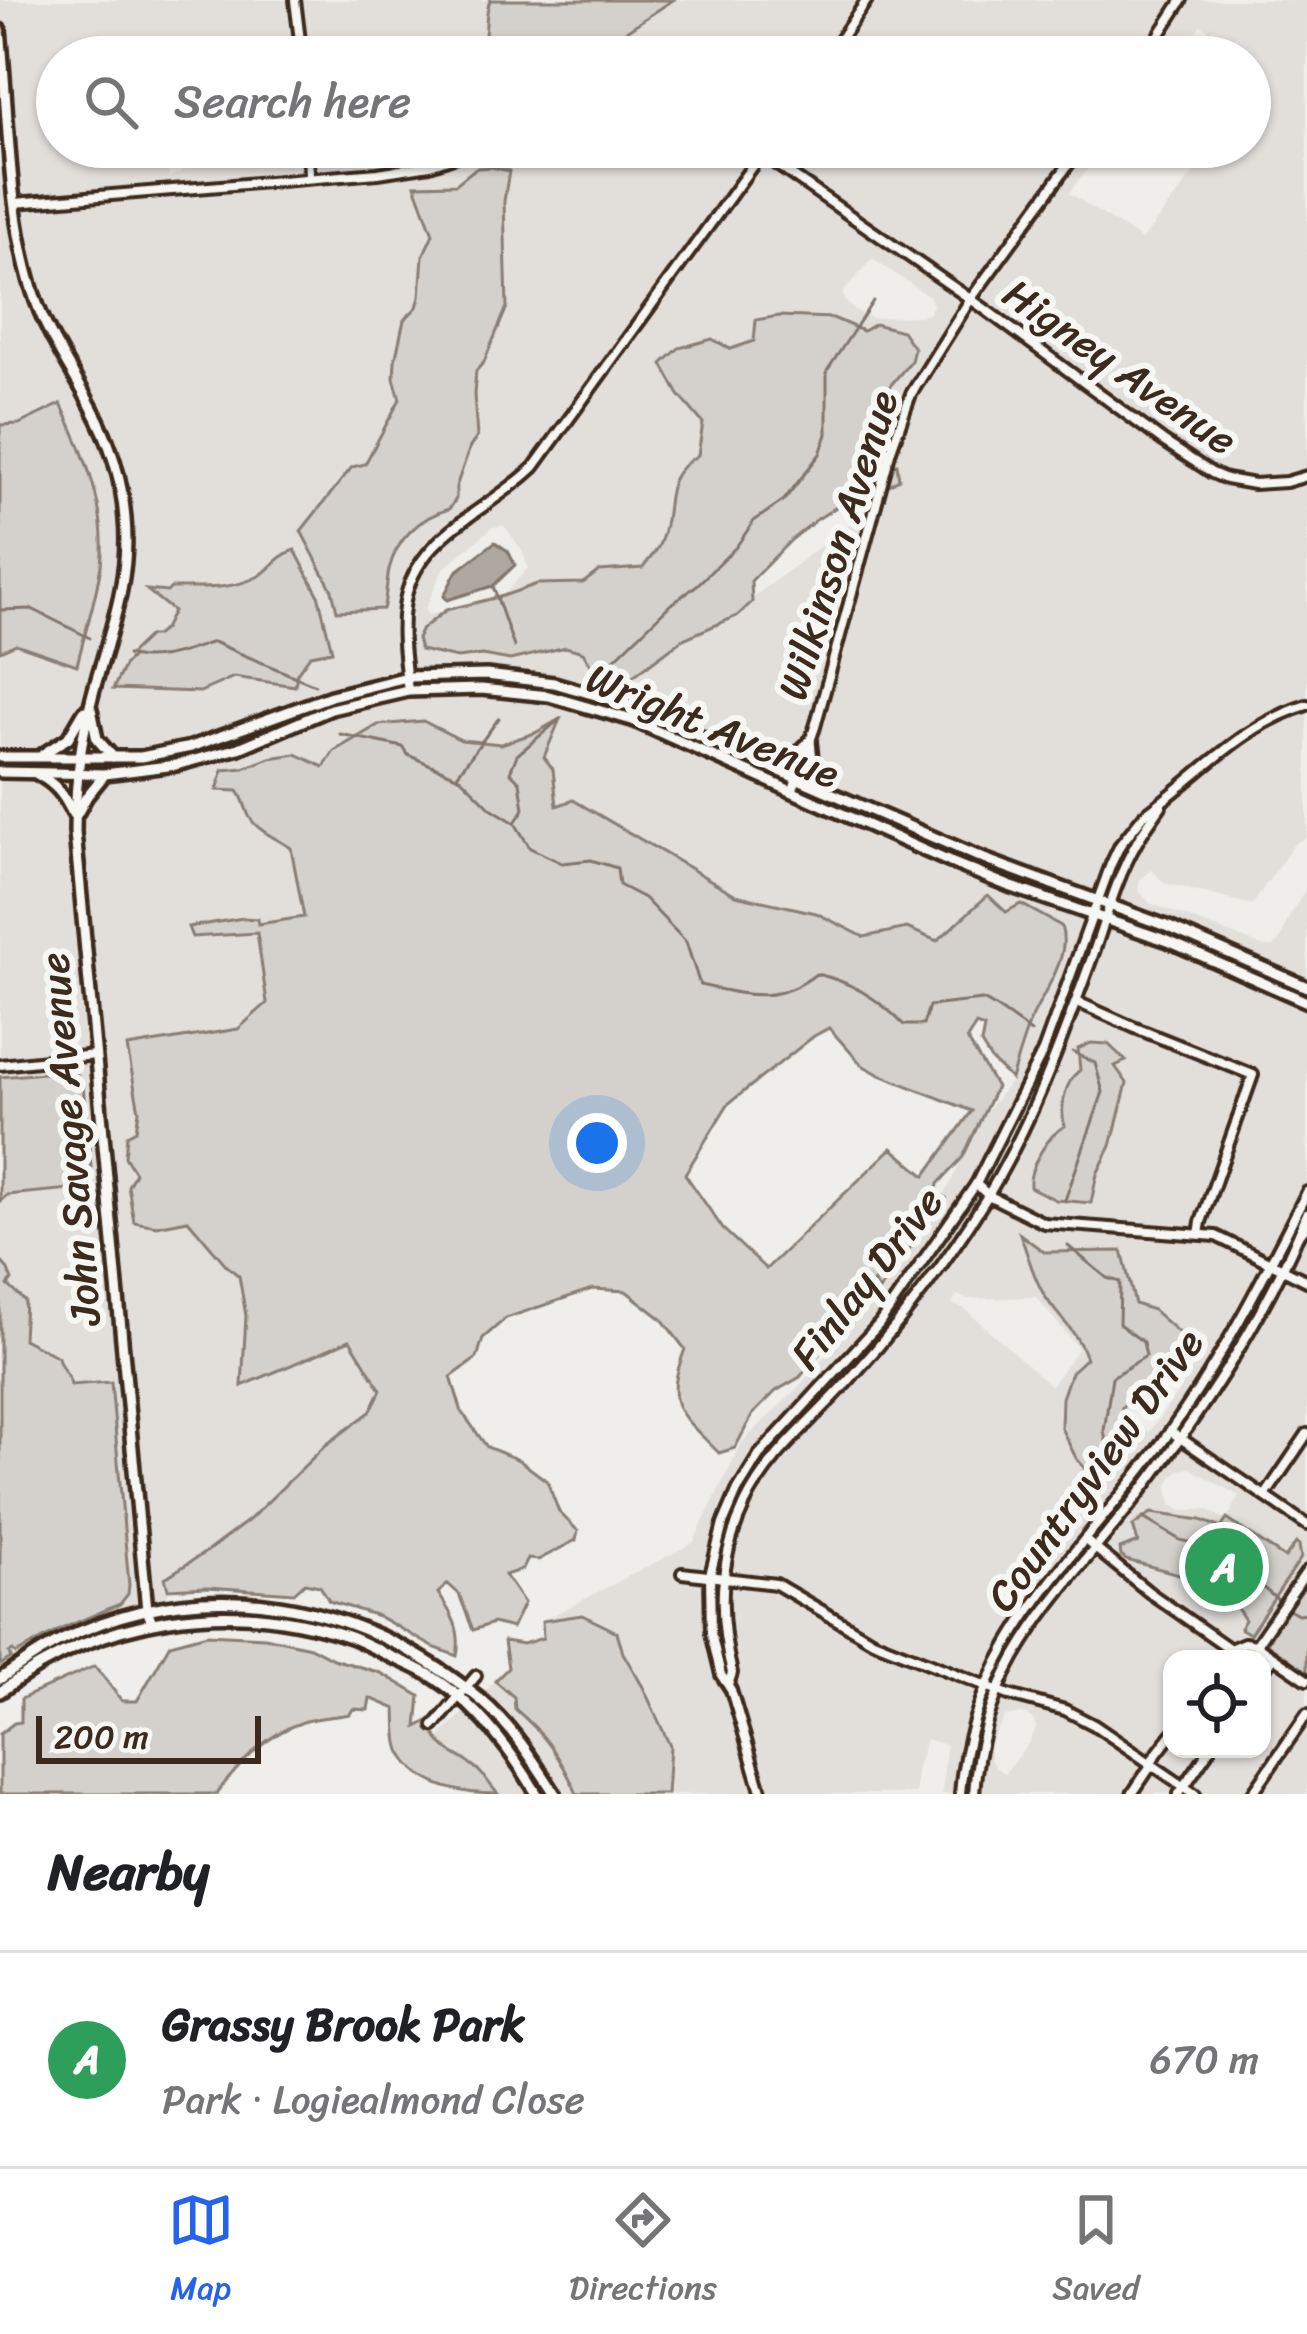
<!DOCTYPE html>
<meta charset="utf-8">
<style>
body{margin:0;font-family:Sriracha,sans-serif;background:#f2f2f2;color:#202124}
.controls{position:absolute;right:36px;bottom:36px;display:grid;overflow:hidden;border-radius:24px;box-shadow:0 3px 9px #0004}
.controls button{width:108px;height:108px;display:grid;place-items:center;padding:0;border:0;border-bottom:3px solid #e0e0e0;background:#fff;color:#202124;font:60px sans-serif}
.scale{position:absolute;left:36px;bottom:30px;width:225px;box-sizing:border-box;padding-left:12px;border:6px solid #3b2a1e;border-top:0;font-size:33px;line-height:42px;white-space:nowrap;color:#3b2a1e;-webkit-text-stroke:9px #f6f6f2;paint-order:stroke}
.you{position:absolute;left:597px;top:1143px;width:42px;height:42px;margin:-30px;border:9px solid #fff;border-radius:50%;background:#1a73e8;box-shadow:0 0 0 18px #1a73e833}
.badge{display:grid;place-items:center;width:78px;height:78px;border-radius:50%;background:#2563eb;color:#fff;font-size:39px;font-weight:700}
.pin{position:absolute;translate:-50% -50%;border:6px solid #fff;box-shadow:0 3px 12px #0006}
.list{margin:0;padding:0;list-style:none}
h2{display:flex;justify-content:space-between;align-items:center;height:156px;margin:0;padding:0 48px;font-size:51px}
h2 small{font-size:39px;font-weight:400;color:#757577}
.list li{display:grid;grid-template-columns:78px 1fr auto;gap:36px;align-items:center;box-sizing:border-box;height:216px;padding:0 48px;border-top:3px solid #e0e0e0}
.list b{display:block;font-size:45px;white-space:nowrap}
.list p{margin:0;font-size:39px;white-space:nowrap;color:#757577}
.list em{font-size:39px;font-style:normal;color:#757577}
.icon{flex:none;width:66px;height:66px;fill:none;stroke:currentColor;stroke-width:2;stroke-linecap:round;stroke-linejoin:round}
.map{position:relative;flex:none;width:1307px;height:1794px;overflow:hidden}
.search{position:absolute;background:#fff;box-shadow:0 3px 9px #0004;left:36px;right:36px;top:36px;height:132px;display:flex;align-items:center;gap:30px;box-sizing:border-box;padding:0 42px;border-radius:66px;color:#757577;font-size:45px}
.sheet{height:372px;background:#fff}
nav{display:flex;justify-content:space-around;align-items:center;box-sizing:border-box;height:168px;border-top:3px solid #e0e0e0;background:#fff;font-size:33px;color:#757577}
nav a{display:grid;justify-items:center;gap:6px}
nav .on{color:#2563eb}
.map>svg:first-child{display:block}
.built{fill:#e2dfdb;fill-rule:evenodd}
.green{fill:#d4d1cc;stroke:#887e75;stroke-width:3;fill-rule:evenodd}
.water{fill:#afa8a1;stroke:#81766d;stroke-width:3}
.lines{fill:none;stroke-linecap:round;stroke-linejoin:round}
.stream{stroke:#81766d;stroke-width:3}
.minor-casing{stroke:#3b2a1e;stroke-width:16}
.major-casing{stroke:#3b2a1e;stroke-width:18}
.minor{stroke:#f6f6f2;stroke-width:8}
.major{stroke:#f6f6f2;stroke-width:9}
.labels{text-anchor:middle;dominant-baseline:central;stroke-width:12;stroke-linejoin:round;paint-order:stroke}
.street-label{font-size:42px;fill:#3b2a1e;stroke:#f6f6f2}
</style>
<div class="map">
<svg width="1307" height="1794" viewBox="0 0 1307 1794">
<rect width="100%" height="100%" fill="#efeeea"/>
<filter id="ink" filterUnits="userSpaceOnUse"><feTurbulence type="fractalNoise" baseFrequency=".00833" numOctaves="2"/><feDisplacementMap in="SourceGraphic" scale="24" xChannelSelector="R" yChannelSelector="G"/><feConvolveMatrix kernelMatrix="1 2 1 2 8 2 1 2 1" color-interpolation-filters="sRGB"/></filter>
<g filter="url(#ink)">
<g class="built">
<path d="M 0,0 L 490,0 L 486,10 L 485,44 L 476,57 L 57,57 L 57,147 L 168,147 L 169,177 L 226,152 L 255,158 L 278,147 L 323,147 L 325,157 L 366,157 L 420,147 L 1104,147 L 1069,193 L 1142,240 L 1204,160 L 1186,147 L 1250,147 L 1250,114 L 1255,119 L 1263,94 L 1250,113 L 1250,108 L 1272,77 L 1250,60 L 1250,57 L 1245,57 L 1201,25 L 1177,57 L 656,57 L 622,33 L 673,0 L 1307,0 L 1307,837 L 1294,844 L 1252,905 L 1164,883 L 1152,870 L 1140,879 L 1138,890 L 1150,903 L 1265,947 L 1274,947 L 1281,938 L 1290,915 L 1307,887 L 1307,1581 L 1281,1616 L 1267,1644 L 1307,1672 L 1307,1794 L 942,1794 L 946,1745 L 926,1739 L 916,1771 L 916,1794 L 667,1794 L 670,1746 L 643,1688 L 623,1653 L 617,1632 L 582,1615 L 542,1621 L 693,1543 L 742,1442 L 794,1392 L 874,1299 L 917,1239 L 952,1180 L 980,1120 L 1010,1082 L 1031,1018 L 1045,995 L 1065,938 L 1006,913 L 988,896 L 937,941 L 907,928 L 864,937 L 816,913 L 736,895 L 574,800 L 557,807 L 553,769 L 544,757 L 559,720 L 535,733 L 501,744 L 461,740 L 423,721 L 324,768 L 270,758 L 244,768 L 223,770 L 218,790 L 237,791 L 263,831 L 291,848 L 304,918 L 258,924 L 243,918 L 189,927 L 192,937 L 257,933 L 267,1003 L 238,1029 L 206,1033 L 137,1093 L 139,1111 L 135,1173 L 157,1226 L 188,1220 L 227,1266 L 240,1276 L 246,1316 L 241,1382 L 351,1340 L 382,1390 L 370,1412 L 326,1445 L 249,1520 L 209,1550 L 165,1578 L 168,1589 L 168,1609 L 82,1636 L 0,1686 L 0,1665 L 11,1658 L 8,1653 L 121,1604 L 128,1594 L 129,1585 L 111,1382 L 71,1386 L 41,1347 L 22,1339 L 0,1263 L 0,1195 L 93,1186 L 83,1085 L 80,1077 L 65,1071 L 0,1077 L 0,651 L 93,603 L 101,561 L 100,527 L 94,489 L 62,405 L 19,424 L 0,425 ZM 476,168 L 509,172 L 504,201 L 507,307 L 484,362 L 476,371 L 474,394 L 477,437 L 470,447 L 456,487 L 456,499 L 449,509 L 430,514 L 413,528 L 398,547 L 389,570 L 388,595 L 337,610 L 332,590 L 364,464 L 400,399 L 394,378 L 395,361 L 404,320 L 417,307 L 420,297 L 423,256 L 433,234 L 430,223 L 420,205 L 416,185 L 456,184 ZM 872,259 L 929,296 L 933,306 L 929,313 L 921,316 L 872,318 L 853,309 L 843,299 L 843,292 ZM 779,316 L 833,318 L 863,331 L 875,325 L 902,331 L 911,361 L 890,386 L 883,423 L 873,434 L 870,465 L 897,464 L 875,493 L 862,497 L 859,517 L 752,598 L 752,602 L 683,639 L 622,684 L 594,670 L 583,652 L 566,647 L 510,660 L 482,655 L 457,658 L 422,629 L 446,611 L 428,615 L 425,609 L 443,569 L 493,527 L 504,526 L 510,533 L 523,553 L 528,568 L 503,596 L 537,584 L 583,583 L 599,571 L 642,568 L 660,544 L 665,519 L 685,463 L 698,455 L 703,423 L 679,395 L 712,339 L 731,349 L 754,341 ZM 279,555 L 331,651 L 310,655 L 297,673 L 295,686 L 234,677 L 200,692 L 171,690 L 130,654 L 149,637 L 155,636 L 164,629 L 173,611 L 152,594 L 151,590 L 167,592 L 171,588 L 215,588 L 259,577 ZM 1124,1062 L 1115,1065 L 1127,1083 L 1111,1146 L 1097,1174 L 1029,1175 L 1054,1131 L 1065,1126 L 1081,1071 ZM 1022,1236 L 1044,1252 L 1122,1252 L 1135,1304 L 1153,1310 L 1147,1389 L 1122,1407 L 1120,1421 L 1141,1443 L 1062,1398 L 1071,1372 L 1086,1359 L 1078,1334 L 1057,1316 ZM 957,1295 L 967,1299 L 1036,1297 L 1078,1348 L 1051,1386 L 964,1308 L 952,1304 ZM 1201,1333 L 1208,1341 L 1181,1388 L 1149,1432 L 1128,1420 L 1129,1407 L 1155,1390 L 1194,1335 ZM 1190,1468 L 1239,1496 L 1227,1519 L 1285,1558 L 1296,1543 L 1245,1620 L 1235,1605 L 1179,1574 L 1126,1560 L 1121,1556 L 1120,1549 L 1201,1520 L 1221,1528 L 1225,1520 L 1213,1512 L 1206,1509 L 1182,1511 L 1171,1505 L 1168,1486 L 1171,1478 L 1179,1470 ZM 1172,1659 L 1262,1659 L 1262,1749 L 1172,1749 ZM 1022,1714 L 1033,1719 L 1036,1728 L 1029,1742 L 1005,1773 L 995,1767 L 990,1759 L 990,1743 L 1005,1717 Z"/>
<polygon points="495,1681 514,1697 515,1709 539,1729 569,1775 577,1794 498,1794 476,1768 437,1739"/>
</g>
<g class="green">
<path d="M 490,0 L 673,0 L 623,33 L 656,57 L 476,57 C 491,36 482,23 490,0 Z"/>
<path d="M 491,167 L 509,171 L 504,201 L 507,307 L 484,362 L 476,371 L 474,394 L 477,437 L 470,447 L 456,487 L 456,499 L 449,509 C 420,517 396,539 389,570 C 386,583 387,596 383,609 L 337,611 L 332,590 L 301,531 L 352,467 L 365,464 L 400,399 L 394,378 L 395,361 L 404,320 L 417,307 L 420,297 L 423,256 L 433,234 L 415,185 L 456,184 L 476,168 Z"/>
<path d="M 779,316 L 833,318 L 863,331 L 875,324 L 902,331 L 914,348 L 911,361 L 890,386 L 883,423 L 873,434 L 870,465 L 897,464 L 899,479 L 875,493 L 841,504 L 816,520 L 791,540 L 751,581 L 752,602 L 737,616 L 683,639 L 621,685 L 594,670 L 583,652 L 566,647 L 510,660 L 482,655 L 457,658 L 420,650 L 417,639 L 422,629 L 446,610 L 503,596 L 537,584 L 583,583 L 599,571 L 643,568 C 648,560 657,552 660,543 C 675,507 657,479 698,455 L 703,423 L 679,395 L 662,364 L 679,348 L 712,339 L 731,349 L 754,341 L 756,320 Z"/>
<path d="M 61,404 C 84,452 108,510 101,565 C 96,599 85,632 77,665 L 16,644 L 0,651 L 0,425 L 19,424 Z"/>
<path d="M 295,550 L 318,594 L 332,651 L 310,655 L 297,673 L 295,686 L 234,677 L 200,692 L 113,689 L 125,664 L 132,657 L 129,655 L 149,636 L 155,636 L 164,629 L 173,611 L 147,590 L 167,592 L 171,588 C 199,588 231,590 257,577 C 273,569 272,558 295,550 Z"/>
<path d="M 560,719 L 544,757 L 553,769 L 557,806 L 573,800 L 736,895 L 816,913 L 864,937 L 907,928 L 937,941 L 988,895 L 1006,912 L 1021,904 L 1061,926 C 1072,958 1041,995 1029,1024 C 1022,1042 1017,1060 1011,1079 L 991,1060 L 981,1044 L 984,1028 L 976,1025 L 967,1039 L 996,1087 L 963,1157 L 938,1184 L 936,1194 L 946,1198 L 879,1291 L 874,1282 L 857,1301 L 851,1325 L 833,1337 L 800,1377 L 776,1391 L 753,1414 L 735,1448 L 719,1453 C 679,1412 663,1407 685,1349 L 662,1319 L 626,1291 L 592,1289 L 506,1318 L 483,1338 L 477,1358 L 451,1377 L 462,1412 L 487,1447 L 519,1460 L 547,1481 L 559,1512 L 578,1531 L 576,1540 L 538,1560 L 528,1559 L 523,1569 L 505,1575 L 524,1603 L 512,1628 L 493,1623 L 473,1630 L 459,1594 L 448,1584 L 438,1593 C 452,1614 462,1630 457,1656 L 433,1647 L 378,1616 L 329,1601 L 320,1586 L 305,1583 L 294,1593 L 207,1587 L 168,1589 L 165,1578 L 209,1550 L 249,1520 L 326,1445 L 370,1412 L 381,1390 L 350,1340 L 242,1386 L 246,1316 L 239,1276 L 227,1266 L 188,1220 L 157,1226 L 134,1222 L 128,1186 L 135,1173 L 125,1157 L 127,1135 L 136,1130 L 139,1111 L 127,1047 L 238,1029 L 267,1003 L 257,933 L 192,937 L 188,927 L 243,918 L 257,919 L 258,924 L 304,917 L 291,848 C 278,839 259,832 250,818 C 245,809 245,800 238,791 L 217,790 L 223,770 L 244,768 L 270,758 L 296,754 L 324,767 L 334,751 L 378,725 L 423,721 L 461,740 L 501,744 L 535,733 ZM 829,1028 L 862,1065 L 880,1075 L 972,1111 L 925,1176 L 892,1148 L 766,1269 L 723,1229 L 685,1174 L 728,1104 L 814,1036 Z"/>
<path d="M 1091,1043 L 1108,1044 L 1126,1061 L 1115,1066 L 1127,1083 L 1111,1146 L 1097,1174 L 1091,1203 L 1056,1200 L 1030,1187 C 1028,1168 1049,1133 1065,1126 C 1059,1108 1065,1081 1080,1070 L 1078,1049 Z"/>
<polygon points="65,1071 77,1074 83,1085 93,1187 7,1195 0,1201 0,1077"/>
<path d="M 1020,1234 L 1044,1252 L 1122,1251 L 1135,1304 L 1153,1310 L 1180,1334 C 1178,1369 1146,1387 1122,1407 L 1120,1421 L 1141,1442 L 1122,1468 L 1096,1481 L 1076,1458 L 1061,1428 L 1062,1398 L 1071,1372 L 1086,1358 C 1075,1326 1057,1319 1042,1291 C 1032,1273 1027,1252 1020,1234 Z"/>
<path d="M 0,1260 L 7,1268 L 12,1280 L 8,1285 L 25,1301 L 23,1339 L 58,1357 C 60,1368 69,1374 71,1385 L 111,1382 L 129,1585 L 128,1594 L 120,1604 L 61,1629 L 16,1654 L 13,1651 L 9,1653 L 11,1658 L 0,1665 Z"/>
<polygon points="1151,1513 1201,1520 1221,1528 1227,1519 1285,1558 1296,1543 1299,1545 1301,1558 1250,1634 1240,1628 1245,1620 1235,1605 1179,1574 1126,1560 1121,1556 1120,1549 1138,1542 1133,1526"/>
<polygon points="1307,1581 1307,1672 1267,1644 1281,1616"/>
<path d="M 582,1615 L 617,1632 L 623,1653 L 643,1687 L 670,1746 L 667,1794 L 577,1794 C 562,1759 544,1733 515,1709 L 514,1697 L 495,1681 L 508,1668 L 504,1641 L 523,1644 L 543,1638 L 542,1621 Z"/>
<path d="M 207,1634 L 265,1637 L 310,1647 L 333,1659 L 381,1673 L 420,1696 L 417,1727 L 428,1721 C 445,1758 453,1748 478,1770 C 485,1777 491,1786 498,1794 C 464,1794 422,1787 403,1756 C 395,1745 397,1723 396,1709 L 370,1698 L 368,1710 L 353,1709 L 350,1714 C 335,1717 318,1717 303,1722 C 267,1733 238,1766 216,1794 L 0,1794 L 0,1734 L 14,1723 L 21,1722 L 21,1699 L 95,1666 L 122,1701 L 137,1701 L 170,1644 Z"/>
</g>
<polygon class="water" points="495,542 508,551 515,565 493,586 447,600 444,596 456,572"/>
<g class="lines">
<g class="stream">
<polyline points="493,586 514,647"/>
<polyline points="0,610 32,609 90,638"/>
<path d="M 127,655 C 156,664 186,651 213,642 L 315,685"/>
<polyline points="604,669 670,605 697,585 736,547 754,521 784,500 820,454 827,434 827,371 873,301"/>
<path d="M 340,734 L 403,747 L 408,755 L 461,778 L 491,808 L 515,823 L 530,848 L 562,863 L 591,860 L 617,868 L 619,885 L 644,898 L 686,942 L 700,985 C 746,995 776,1005 816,974 C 850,981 880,1000 904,1025 L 923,1025 L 929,1006 L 982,1000 C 992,1003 1019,1024 1031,1032"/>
<polyline points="457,775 499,718"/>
<polyline points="516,821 524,809 520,782 510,772 517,755 560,719"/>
<polyline points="1065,1200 1103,1092 1095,1063 1073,1052"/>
<polyline points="1068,1246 1107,1278 1120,1282 1119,1324 1143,1342 1146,1356 1112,1377 1104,1431 1113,1476"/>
<polyline points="1143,1518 1180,1540 1201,1545 1217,1559 1235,1566 1254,1580 1287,1608 1298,1614 1307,1613"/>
</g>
<g class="minor-casing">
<g id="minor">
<polyline points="295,0 302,57"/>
<polyline points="828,57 867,0"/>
<polyline points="1145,57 1182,0"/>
<polyline points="308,147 309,178"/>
<polyline points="751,147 982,307 1163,441 1212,473 1226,479 1254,484 1286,482 1307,476"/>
<polyline points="15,203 378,173 430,165 483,147"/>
<path d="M 408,691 C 405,663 400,634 404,607 C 413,535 488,512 534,467 L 766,147"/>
<polyline points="792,792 815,727 891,450 911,394 970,300 1081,147"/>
<polyline points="1077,1002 1133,1027 1253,1075 1201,1222 1199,1234"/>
<polyline points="0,1065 95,1055"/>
<polyline points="976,1184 988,1195 1044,1223 1216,1236 1307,1281"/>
<polyline points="1170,1431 1307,1525"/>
<polyline points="1265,1496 1307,1434"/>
<polyline points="1085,1540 1150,1593 1230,1649"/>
<polyline points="682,1573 776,1584 873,1641 1009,1695 1065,1710 1094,1725 1195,1794"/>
<polyline points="1256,1645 1307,1571"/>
<polyline points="1230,1649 1244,1643 1256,1645 1307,1680"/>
<polyline points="1223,1659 1230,1649"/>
<polyline points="1262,1673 1273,1657"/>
<path d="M 729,1682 L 732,1673 C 718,1615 718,1560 745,1504 C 768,1455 815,1419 850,1379 C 901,1323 947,1261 987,1197 C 1033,1121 1063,1037 1093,955 C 1106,918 1117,877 1136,844 C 1143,831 1153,818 1161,806"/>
<polyline points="434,1726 476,1676"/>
<path d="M 762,1794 L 731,1690 L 721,1675 L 711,1633 L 710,1575 L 723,1524 L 738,1489 L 759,1455 L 879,1324 L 976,1184 L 1043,1051 L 1111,864 L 1120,845 L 1144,815 C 1198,777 1241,725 1307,705"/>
<path d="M 960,1794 C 972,1635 1087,1551 1171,1430 C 1224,1355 1265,1274 1307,1192"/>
<path d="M 974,1794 C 983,1653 1071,1586 1149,1481 C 1211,1398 1268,1311 1307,1214"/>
<polyline points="1132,1794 1150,1767 1149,1764 1172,1734"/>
<polyline points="1179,1794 1210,1749"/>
<polyline points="1252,1794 1307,1714"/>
</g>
</g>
<g class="major-casing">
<g id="major">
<path d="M 0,30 C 9,113 7,213 33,292 C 46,334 71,368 91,406 C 110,441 122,479 125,519 C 131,583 108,636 92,697 C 80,742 75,786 75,832 L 147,1610 L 152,1622"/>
<polyline points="91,709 97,739 113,757"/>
<polyline points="810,741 813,770 823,786"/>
<polyline points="43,754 68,738 84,711"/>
<polyline points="0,757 141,757 191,747 331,696 407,677 486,675 554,683 620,702 984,859 1169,927 1307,987"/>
<polyline points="770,765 791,760 810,741"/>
<polyline points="0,772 105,774 176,765 239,748 331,709 408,691 481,689 549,696 632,720 950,862 1009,886 1168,941 1307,1002"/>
<path d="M 37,774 C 56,784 64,795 73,814"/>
<polyline points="77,814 87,796 105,774"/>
<polyline points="1300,1233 1307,1224"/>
<path d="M 0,1679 C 20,1665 40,1651 62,1640 C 206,1569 361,1601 481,1700 C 511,1725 534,1761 555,1794"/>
<path d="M 0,1692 C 101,1616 230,1595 350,1637 C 365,1643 378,1650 392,1657 C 406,1663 420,1669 433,1677 C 477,1705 511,1750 537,1794"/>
</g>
</g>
<use href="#minor" class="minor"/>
<use href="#major" class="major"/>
</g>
</g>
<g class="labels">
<g class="street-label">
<text transform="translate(1120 367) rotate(35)">Higney Avenue</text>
<text transform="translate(838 545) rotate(-73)">Wilkinson Avenue</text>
<text transform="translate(713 726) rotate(22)">Wright Avenue</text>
<text transform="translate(70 1139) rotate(-95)">John Savage Avenue</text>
<text transform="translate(867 1278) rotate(-52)">Finlay Drive</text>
<text transform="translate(1095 1470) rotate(-54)">Countryview Drive</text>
</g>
</g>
</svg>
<div class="controls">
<button><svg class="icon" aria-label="locate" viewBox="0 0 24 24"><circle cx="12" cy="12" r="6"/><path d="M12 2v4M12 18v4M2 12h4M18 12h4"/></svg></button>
</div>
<div class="scale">200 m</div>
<div class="you"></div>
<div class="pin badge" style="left:1224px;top:1567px;background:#2e9e5b">A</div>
<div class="search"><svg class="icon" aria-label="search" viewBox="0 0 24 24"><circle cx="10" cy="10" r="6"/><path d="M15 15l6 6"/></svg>Search here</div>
</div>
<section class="sheet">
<h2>Nearby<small></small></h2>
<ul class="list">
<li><span class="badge" style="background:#2e9e5b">A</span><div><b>Grassy Brook Park</b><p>Park · Logiealmond Close</p></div><em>670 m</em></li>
</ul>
</section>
<nav>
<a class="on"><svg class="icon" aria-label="map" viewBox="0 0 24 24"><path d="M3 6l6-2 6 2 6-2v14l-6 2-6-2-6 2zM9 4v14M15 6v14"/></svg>Map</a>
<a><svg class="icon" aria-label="directions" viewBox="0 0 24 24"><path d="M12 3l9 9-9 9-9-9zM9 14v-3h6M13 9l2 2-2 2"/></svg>Directions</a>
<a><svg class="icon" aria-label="saved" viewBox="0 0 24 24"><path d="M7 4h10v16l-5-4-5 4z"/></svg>Saved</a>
</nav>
